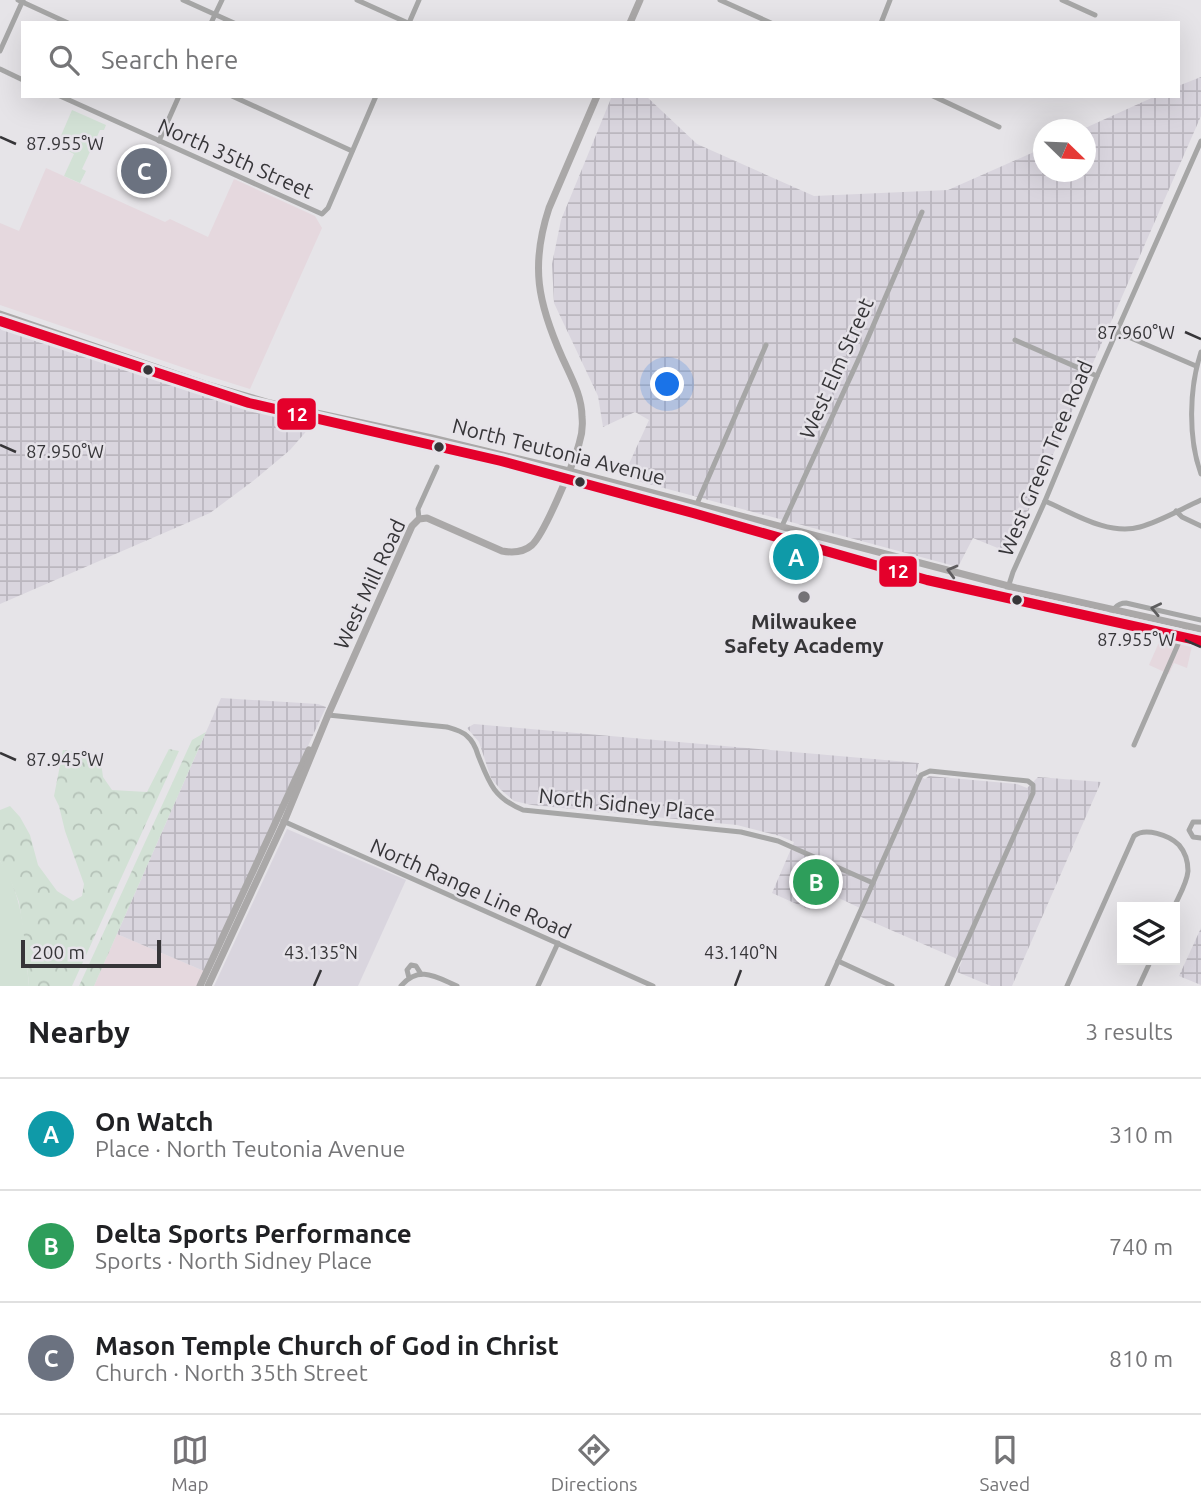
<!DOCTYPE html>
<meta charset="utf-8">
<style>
body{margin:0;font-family:Ubuntu,sans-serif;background:#f6f6f6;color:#202124}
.controls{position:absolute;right:21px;bottom:21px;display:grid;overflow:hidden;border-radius:0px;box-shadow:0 7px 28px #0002}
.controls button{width:63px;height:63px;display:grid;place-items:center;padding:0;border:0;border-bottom:2px solid #e0e0e0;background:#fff;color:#202124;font:35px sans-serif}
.compass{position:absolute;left:1033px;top:119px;width:63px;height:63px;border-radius:50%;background:#fff;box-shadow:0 7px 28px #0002;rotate:113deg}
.scale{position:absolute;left:21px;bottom:18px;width:140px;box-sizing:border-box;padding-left:7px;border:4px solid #363538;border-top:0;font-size:19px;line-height:24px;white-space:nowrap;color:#363538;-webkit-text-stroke:5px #e6e3e9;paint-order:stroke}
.you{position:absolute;left:668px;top:385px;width:24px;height:24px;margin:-18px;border:5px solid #fff;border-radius:50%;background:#1a73e8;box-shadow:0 0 0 10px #1a73e833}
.badge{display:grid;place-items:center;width:46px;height:46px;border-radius:50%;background:#747276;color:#fff;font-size:23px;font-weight:700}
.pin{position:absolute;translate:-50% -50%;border:4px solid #fff;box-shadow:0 2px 7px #0006}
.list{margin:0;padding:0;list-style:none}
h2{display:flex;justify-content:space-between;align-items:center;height:91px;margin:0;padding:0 28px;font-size:30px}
h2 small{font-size:23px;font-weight:400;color:#757577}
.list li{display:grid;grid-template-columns:46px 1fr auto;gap:21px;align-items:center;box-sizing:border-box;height:112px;padding:0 28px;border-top:2px solid #e0e0e0}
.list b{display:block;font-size:26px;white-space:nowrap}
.list p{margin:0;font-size:23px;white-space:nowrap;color:#757577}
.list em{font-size:23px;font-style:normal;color:#757577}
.icon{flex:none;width:38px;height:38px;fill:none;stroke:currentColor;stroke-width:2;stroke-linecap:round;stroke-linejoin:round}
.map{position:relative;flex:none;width:1201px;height:986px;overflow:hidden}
.search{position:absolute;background:#fff;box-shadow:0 7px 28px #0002;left:21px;right:21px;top:21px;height:77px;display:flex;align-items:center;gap:18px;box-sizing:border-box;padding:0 24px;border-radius:0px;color:#757577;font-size:26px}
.sheet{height:427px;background:#fff}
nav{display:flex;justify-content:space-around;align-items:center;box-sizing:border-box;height:98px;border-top:2px solid #e0e0e0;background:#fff;font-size:19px;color:#757577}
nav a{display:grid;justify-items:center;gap:4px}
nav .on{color:#747276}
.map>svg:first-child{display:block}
.commercial{fill:#e5d8de}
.industrial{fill:url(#industrial-grid)}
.built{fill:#d9d5de}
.green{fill:#d2e1d5}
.forest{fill:url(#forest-crowns)}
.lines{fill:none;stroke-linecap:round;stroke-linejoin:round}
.minor{stroke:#a6a6a6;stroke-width:5}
.major{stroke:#aaa8a8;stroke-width:7}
.bus-1-casing{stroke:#e6e3e9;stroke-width:16}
.bus-1{stroke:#e4002b;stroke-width:10}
.oneway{stroke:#5f5d5f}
.oneway2{stroke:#5d5d5e}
.ticks{fill:none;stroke:#363538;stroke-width:2.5}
.bus-dot{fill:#363538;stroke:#e6e3e9;stroke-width:2.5}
.poi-dot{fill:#747276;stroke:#e6e3e9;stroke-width:2.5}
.labels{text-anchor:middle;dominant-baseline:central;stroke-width:5;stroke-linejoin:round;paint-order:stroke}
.street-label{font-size:21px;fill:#363538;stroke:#e6e3e9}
.poi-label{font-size:21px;font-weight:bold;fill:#363538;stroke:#e6e3e9}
.ticks-label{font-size:18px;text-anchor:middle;fill:#363538;stroke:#e6e3e9;stroke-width:5;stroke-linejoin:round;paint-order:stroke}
.line-badge{stroke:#e6e3e9;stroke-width:2.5}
.badge-label{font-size:19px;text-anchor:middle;font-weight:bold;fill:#fff}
</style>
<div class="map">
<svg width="1201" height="986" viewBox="0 0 1201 986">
<defs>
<pattern id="industrial-grid" width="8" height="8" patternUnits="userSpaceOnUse" patternTransform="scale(1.75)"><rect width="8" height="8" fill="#d9d5de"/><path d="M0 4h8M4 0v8" fill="none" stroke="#bbb7bf"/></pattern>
<pattern id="forest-crowns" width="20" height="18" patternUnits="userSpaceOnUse" patternTransform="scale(1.75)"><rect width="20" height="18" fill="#d2e1d5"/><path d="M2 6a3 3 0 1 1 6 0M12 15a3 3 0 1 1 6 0" fill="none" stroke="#b5c2b8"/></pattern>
</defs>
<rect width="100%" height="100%" fill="#e6e4e8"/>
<g class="commercial">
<polygon points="46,168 165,222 170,219 208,237 234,179 315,216 322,228 250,389 202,374 0,305 0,223 19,231"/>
<polygon points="1160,640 1192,646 1187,668 1174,663 1169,674 1149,665"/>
<polygon points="117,934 204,971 197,986 94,986"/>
</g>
<g class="industrial">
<polygon points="1201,77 1201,116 1010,553 973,538 958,567 623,477 649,420 635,412 603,427 598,396 554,303 552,264 561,220 612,96 646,96 697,144 814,196 948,190 1043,148 1044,172 1086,172 1086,130 1083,129 1156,96 1178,96 1178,86"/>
<polygon points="0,321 317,419 290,450 253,481 210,513 0,604"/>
<polygon points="221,698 318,704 326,707 204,971 117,934"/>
<polygon points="474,724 919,763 916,774 925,779 929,776 1017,784 1027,788 1038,777 1101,782 1012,986 991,986 957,972 962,961 861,917 864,910 820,889 810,910 772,893 794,842 780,836 737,825 532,805 514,801 501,790 491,778 479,742 467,728"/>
<polygon points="1201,928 1201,985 1179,976"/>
</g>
<polygon class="built" points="287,829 406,880 358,986 214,986"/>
<g class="green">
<polygon points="72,110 106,125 104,130 100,130 82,169 86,171 80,183 64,176 74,154 57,145"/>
<path d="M 0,861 C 25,897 25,944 29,986 L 0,986 Z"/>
</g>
<g class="forest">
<polygon points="206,732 94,986 79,986 192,740"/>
<polygon points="169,749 179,751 72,986 29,986 25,943 19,902 12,884 0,861 0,810 10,806 20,817 30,835 38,865 57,891 73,901 82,896 84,884 65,831 59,806 54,796 63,750 100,755 103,777 112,790 147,792"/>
</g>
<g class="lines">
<g class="minor">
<polyline points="18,0 68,23"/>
<polyline points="183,0 234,23"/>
<polyline points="357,0 408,23"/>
<polyline points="720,0 771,23"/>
<polyline points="1062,0 1095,15"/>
<polyline points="211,23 222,0"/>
<polyline points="409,23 419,0"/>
<polyline points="881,23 890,0"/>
<polyline points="0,51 23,0"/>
<polyline points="0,69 23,80"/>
<polyline points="60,96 322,214 328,208 376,96"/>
<polyline points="232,96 352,151"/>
<polyline points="933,96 999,127"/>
<polyline points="159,141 179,96"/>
<polyline points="1117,332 1196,366"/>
<polyline points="1015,340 1097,376"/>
<path d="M 1201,352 C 1189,388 1188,439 1201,474"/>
<path d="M 1045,501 C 1073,513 1108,536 1140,527 C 1161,521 1181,509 1201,500"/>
<polyline points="1176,511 1182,517 1201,526"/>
<polyline points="693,513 766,345"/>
<polyline points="419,519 418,509 437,467"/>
<polyline points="781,538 782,526 861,354 922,212"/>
<polyline points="1005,597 1013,572 1045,501 1097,376 1201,141"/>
<path d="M 1108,621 C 1112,612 1115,603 1126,603 L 1201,620"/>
<path d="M 328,715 L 447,727 C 454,729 462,731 467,736 C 473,741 476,748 478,755 C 489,783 494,798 523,810 L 741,832 L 778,841 L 873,883"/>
<polyline points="1134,745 1186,626"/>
<polyline points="283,821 653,986"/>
<polyline points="1201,822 1193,822 1189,830 1193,837 1201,838"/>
<polyline points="838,961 892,986"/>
<polyline points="409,978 407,970 411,965 416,966 421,974"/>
<path d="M 401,986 C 419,965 436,977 457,986"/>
<polyline points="538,986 558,943"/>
<polyline points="827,986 921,775 930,771 1028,781 1033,785 1033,793 947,986"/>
<path d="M 1067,986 L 1134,836 C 1145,827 1169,835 1179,845 C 1185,852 1188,862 1188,871 C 1187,883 1179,896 1174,907"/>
<polyline points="1139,986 1151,960"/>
</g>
<g class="major">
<polyline points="630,23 640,0"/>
<polyline points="0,314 205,384 270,403 432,438 569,471 1016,588 1201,629"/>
<polyline points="0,321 249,403 501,461 693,513 927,580 1201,641"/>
<polyline points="200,986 309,750"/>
<path d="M 208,986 L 284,822 L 328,715 L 412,526 L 419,519 L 427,518 L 502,551 C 513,553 524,552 532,545 C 545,533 574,462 579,444 C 582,435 583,426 582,417 C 582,396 571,377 562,357 C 538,303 530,266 549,208 L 597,96"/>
</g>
<g class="bus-1-casing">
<polyline id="bus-1" points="0,321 249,403 501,461 693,513 927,580 1201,641"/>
</g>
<use href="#bus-1" class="bus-1"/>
</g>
<defs><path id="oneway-chevron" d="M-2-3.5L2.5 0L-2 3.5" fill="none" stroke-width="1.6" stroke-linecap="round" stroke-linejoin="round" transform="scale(1.75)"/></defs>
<use class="oneway" href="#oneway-chevron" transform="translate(952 571) rotate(-165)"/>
<use class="oneway2" href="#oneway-chevron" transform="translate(1156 609) rotate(-168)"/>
<path class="ticks" d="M 0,137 L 16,144M 1185,332 L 1201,339M 0,445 L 16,452M 1185,640 L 1201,647M 0,753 L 16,760M 314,986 L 321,970M 735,986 L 741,970"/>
<g class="bus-dot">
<circle cx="148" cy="370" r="6"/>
<circle cx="439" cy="447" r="6"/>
<circle cx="580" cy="482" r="6"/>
<circle cx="1017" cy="600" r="6"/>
</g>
<circle class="poi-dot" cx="804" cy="597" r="7"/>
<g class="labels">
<g class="street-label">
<text transform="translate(236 158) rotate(24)">North 35th Street</text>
<text transform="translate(836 368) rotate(-66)">West Elm Street</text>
<text transform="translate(559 451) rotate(14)">North Teutonia Avenue</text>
<text transform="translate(1045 458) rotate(-67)">West Green Tree Road</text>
<text transform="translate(369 584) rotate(-65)">West Mill Road</text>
<text transform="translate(627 804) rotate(6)">North Sidney Place</text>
<text transform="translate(471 888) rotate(24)">North Range Line Road</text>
</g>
<g class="poi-label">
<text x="804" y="621">Milwaukee<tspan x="804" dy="24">Safety Academy</tspan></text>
</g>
</g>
<g class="ticks-label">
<text x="65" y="150">87.955°W</text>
<text x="1136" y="339">87.960°W</text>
<text x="65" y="458">87.950°W</text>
<text x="1136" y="646">87.955°W</text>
<text x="65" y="766">87.945°W</text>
<text x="321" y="959">43.135°N</text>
<text x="741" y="959">43.140°N</text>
</g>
<g class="line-badge">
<rect x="276" y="397" width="41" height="34" rx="7" fill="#e4002b"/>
<rect x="878" y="555" width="40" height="33" rx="7" fill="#e4002b"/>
</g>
<g class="badge-label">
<text x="297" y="421">12</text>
<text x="898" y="578">12</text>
</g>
</svg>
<div class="controls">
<button><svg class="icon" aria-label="layers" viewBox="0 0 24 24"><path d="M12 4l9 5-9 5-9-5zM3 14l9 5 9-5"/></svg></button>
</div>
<svg class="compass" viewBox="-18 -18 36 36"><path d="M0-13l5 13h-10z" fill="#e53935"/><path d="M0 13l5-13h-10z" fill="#757577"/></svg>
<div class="scale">200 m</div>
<div class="you"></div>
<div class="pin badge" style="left:796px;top:557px;background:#0f9aa8">A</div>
<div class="pin badge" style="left:816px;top:882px;background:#2e9e5b">B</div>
<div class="pin badge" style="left:144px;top:171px;background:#6b7280">C</div>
<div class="search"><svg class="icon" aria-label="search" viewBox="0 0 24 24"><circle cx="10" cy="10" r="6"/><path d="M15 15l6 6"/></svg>Search here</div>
</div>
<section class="sheet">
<h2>Nearby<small>3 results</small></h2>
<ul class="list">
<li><span class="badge" style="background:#0f9aa8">A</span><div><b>On Watch</b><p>Place · North Teutonia Avenue</p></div><em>310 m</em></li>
<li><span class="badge" style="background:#2e9e5b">B</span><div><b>Delta Sports Performance</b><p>Sports · North Sidney Place</p></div><em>740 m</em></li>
<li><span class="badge" style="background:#6b7280">C</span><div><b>Mason Temple Church of God in Christ</b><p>Church · North 35th Street</p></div><em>810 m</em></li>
</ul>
</section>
<nav>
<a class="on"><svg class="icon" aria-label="map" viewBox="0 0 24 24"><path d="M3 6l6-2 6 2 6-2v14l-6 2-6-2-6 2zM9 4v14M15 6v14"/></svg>Map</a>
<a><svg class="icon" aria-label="directions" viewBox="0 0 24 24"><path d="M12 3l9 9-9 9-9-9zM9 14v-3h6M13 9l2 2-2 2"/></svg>Directions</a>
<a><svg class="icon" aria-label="saved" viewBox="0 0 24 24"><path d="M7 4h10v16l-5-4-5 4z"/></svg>Saved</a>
</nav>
